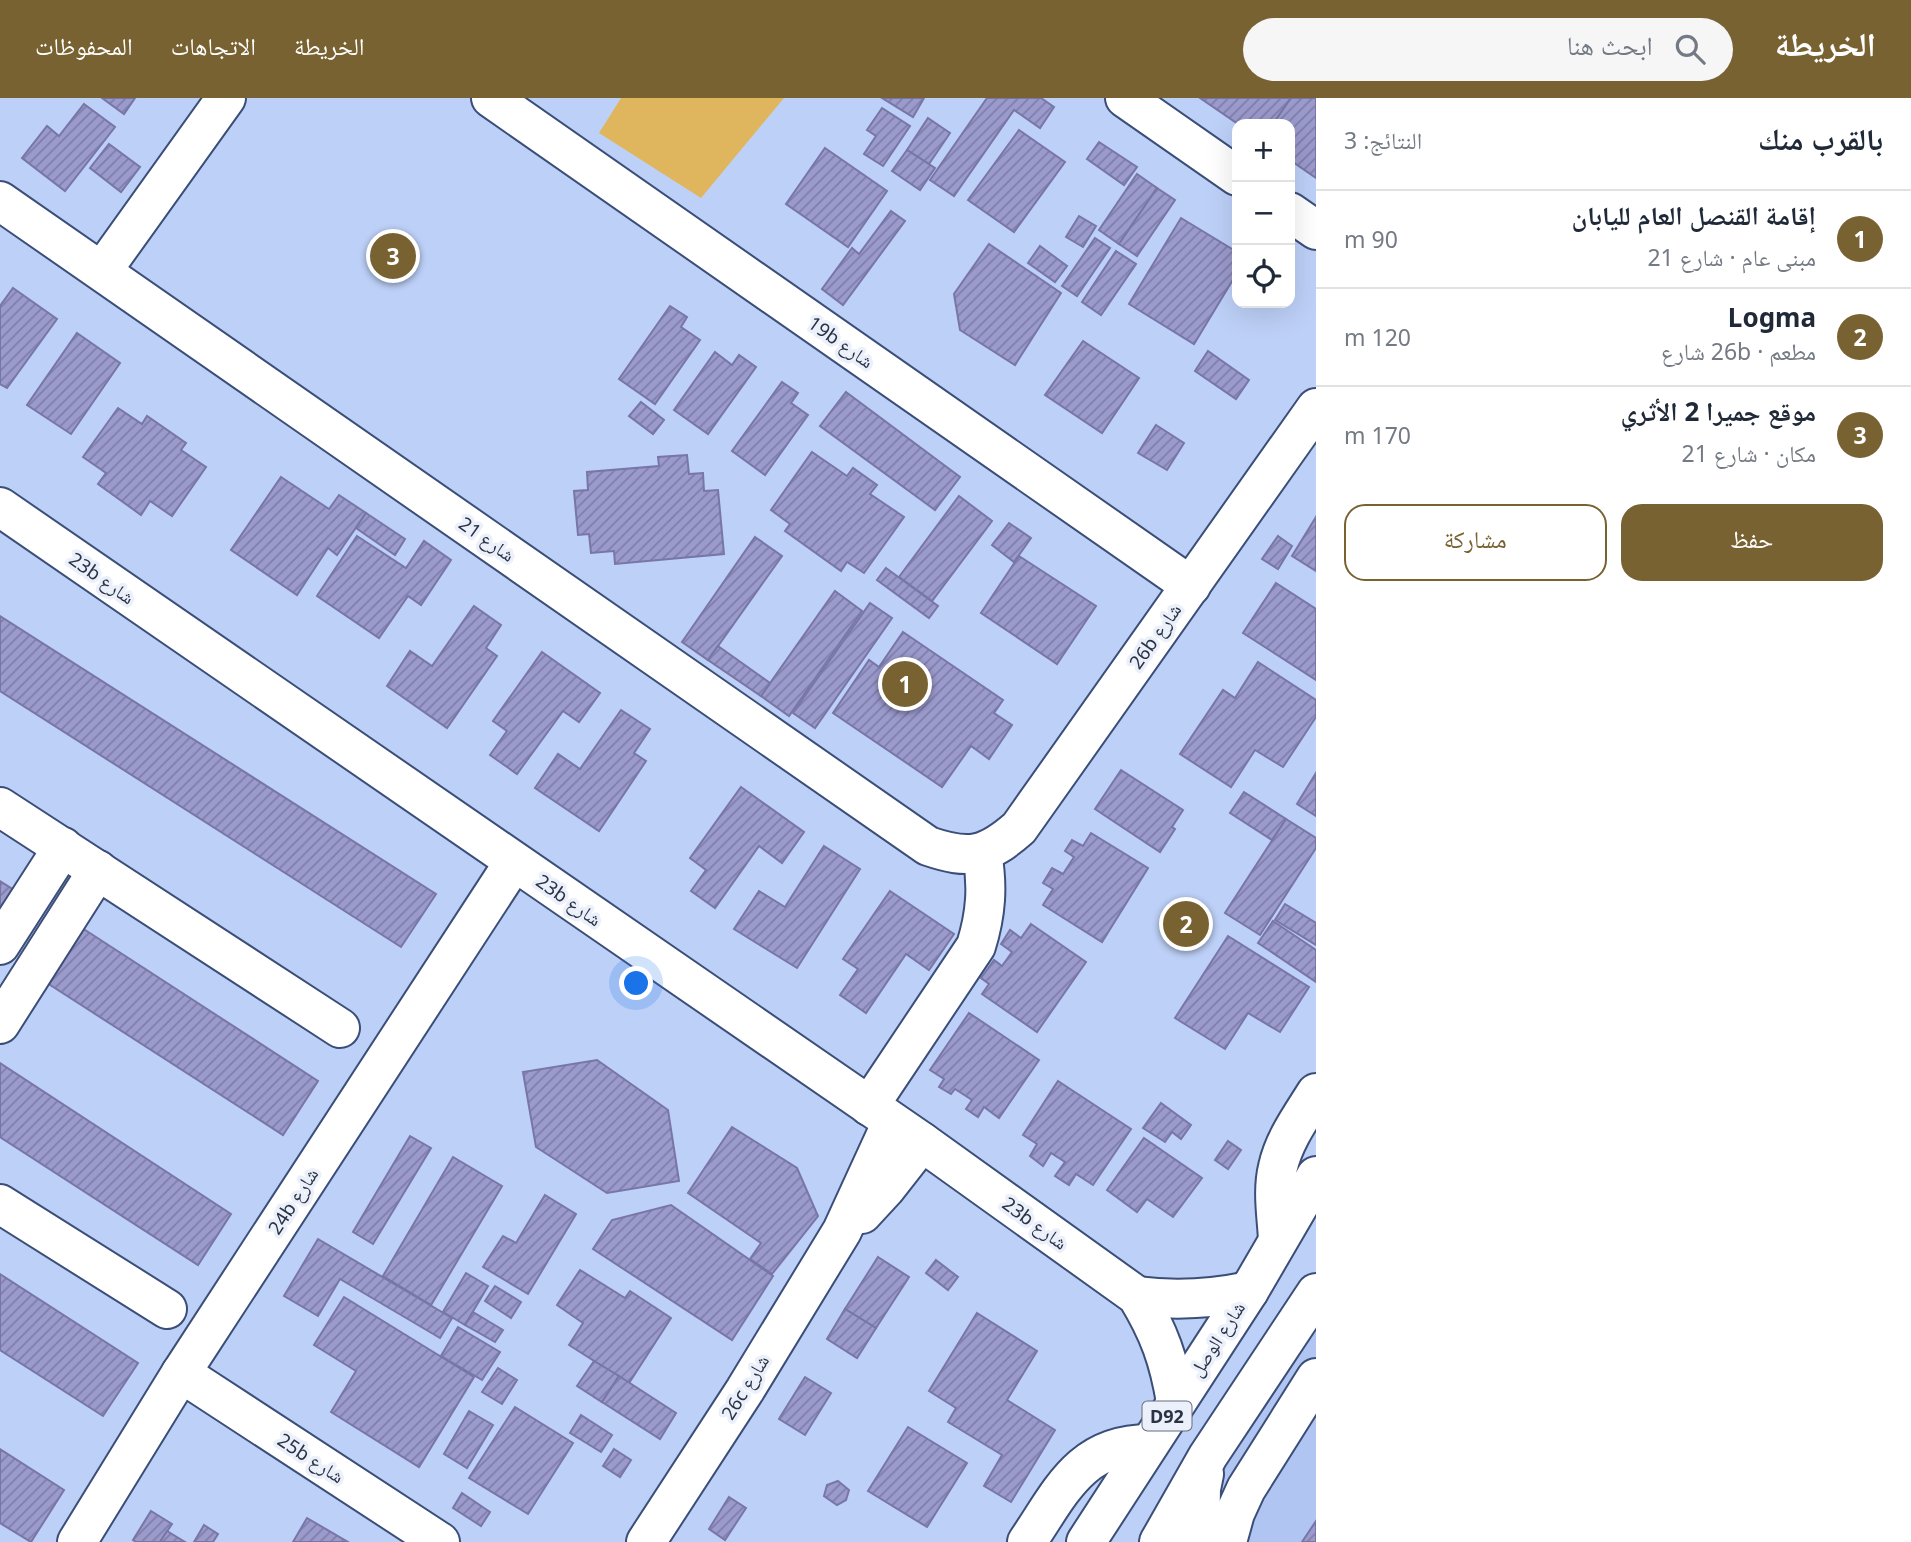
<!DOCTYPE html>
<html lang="ar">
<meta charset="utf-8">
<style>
body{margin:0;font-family:"Noto Sans","Noto Naskh Arabic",sans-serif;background:#f6f6f7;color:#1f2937;direction:rtl}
.controls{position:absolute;right:21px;top:21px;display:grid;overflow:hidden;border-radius:14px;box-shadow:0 7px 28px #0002}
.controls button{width:63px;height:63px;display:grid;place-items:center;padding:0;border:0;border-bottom:2px solid #e0e1e3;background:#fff;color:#1f2937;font:35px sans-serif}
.you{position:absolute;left:637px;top:886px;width:24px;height:24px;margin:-18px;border:5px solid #fff;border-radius:50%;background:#1a73e8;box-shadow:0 0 0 10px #1a73e833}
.badge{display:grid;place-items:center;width:46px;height:46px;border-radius:50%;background:#796232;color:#fff;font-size:23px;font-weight:700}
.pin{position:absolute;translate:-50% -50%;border:4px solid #fff;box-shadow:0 2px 7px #0006}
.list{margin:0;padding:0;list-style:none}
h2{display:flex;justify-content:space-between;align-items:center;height:91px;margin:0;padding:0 28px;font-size:30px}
h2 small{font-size:23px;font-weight:400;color:#747a83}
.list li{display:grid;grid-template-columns:46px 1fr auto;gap:21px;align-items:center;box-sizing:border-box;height:98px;padding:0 28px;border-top:2px solid #e0e1e3}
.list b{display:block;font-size:26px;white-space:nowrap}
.list p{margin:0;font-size:23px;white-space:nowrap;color:#747a83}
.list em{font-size:23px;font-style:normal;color:#747a83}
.actions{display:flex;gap:14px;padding:21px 28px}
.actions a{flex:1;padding:16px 0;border:2px solid #796232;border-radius:21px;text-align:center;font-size:24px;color:#796232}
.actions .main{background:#796232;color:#fff}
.icon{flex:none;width:38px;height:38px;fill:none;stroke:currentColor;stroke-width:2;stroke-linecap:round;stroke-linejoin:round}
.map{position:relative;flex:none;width:1316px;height:1444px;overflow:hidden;direction:ltr}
header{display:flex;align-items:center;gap:42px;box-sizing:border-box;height:98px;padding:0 35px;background:#796232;color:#fff}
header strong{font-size:33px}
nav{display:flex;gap:38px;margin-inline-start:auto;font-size:24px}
.search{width:490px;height:63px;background:#f6f6f7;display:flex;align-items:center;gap:18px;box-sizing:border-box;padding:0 24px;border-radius:38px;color:#747a83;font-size:26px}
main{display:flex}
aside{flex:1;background:#fff}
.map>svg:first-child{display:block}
.built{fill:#b0c5f2}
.garden{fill:#dfb65d}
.building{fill:url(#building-hatch);stroke:#7876a7;stroke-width:2}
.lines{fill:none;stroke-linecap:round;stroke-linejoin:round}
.minor-casing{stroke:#3b4e78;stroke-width:42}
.major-casing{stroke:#3b4e78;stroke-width:42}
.minor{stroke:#fff;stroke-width:38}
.major{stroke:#fff;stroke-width:38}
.labels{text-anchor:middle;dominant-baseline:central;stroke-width:7;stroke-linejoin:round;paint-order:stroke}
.shield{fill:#ebf0fa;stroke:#646c7c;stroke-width:2}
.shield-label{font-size:18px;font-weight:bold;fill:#2a3346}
.street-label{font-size:19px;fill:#2a3346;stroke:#ebf0fa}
</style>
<header>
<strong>الخريطة</strong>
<div class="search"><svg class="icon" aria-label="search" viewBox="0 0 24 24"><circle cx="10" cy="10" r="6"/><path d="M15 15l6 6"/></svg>ابحث هنا</div>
<nav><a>الخريطة</a><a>الاتجاهات</a><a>المحفوظات</a></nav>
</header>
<main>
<aside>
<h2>بالقرب منك<small>النتائج: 3</small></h2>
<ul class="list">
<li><span class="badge">1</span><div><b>إقامة القنصل العام لليابان</b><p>مبنى عام · شارع 21</p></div><em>90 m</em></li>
<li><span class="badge">2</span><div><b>Logma</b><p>مطعم · 26b شارع</p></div><em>120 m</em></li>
<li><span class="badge">3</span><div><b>موقع جميرا 2 الأثري</b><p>مكان · شارع 21</p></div><em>170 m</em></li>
</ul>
<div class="actions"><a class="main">حفظ</a><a>مشاركة</a></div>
</aside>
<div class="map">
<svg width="1316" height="1444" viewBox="0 0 1316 1444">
<defs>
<pattern id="building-hatch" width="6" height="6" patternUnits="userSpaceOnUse" patternTransform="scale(1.75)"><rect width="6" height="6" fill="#9b9acd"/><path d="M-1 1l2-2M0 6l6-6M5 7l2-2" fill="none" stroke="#7f7ea8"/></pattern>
</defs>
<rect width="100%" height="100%" fill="#bdd0f7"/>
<polygon class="built" points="1316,1186 1316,1444 1194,1444 1208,1358"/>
<polygon class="garden" points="621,0 784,0 701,100 599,35"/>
<g class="building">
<polygon points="102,0 135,0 124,16"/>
<polygon points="882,0 924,0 913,19"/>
<polygon points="987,0 1041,0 1054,9 1040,30 1014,12 954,98 930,82"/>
<polygon points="1200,0 1291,0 1273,26 1238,26"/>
<polygon points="1291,0 1316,0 1316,80 1290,62 1290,26 1273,26"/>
<polygon points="84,6 115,29 65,93 22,60 47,28 59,38"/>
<polygon points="882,10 910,28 883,68 864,56 876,38 867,32"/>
<polygon points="928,20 950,35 929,66 907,52"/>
<polygon points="1019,32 1065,64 1014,134 968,102"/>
<polygon points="1099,44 1137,69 1124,87 1087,61"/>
<polygon points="109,46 140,69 121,94 90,70"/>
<polygon points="825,50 887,93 848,149 786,106"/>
<polygon points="907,52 935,70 920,92 892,73"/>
<polygon points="1137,76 1157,90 1119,146 1099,132"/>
<polygon points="1157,90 1175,102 1137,158 1119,146"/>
<polygon points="891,113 905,123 843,207 822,191 852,150 859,156"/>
<polygon points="1079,118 1096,128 1083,149 1066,139"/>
<polygon points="1181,120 1237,154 1237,175 1194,246 1129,206"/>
<polygon points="1095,140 1110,150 1077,198 1062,188"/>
<polygon points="989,146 1061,195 1015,267 960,232 954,196"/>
<polygon points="1040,148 1067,168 1055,184 1028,165"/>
<polygon points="1116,153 1136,166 1101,217 1082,204"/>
<polygon points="13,190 57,221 7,290 0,286 0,208"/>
<polygon points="670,208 687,219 681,229 700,242 655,306 619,281"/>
<polygon points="77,235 120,265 71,336 27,307"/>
<polygon points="1083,243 1139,280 1102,335 1045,297"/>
<polygon points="1208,253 1249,282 1236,301 1195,273"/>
<polygon points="715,254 732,267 739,257 756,269 708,336 674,312"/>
<polygon points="782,284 798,295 791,305 808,317 765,377 732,353"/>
<polygon points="846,294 960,379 935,412 820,328"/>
<polygon points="641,304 664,322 653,336 629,318"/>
<polygon points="118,310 142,326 147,318 186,345 181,352 206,369 172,418 150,403 141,417 98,386 106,375 83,359"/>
<polygon points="1156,327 1184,345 1167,372 1138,355"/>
<polygon points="812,354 847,378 853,370 877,387 870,396 904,419 864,475 847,464 841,473 785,433 790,426 771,412"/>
<polygon points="687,357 689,376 703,375 704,393 718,392 724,456 615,466 614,453 591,455 589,436 578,437 574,393 588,392 587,374 659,368 658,359"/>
<polygon points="281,379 329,411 339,397 366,415 337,457 328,450 297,497 231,452"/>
<polygon points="959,398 992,423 932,503 899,479"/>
<polygon points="366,415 405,441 395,457 356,430"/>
<polygon points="1316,419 1316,473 1292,458"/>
<polygon points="1009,425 1031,440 1014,464 992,447"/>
<polygon points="357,438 406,470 424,443 451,462 421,507 408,498 379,540 317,498"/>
<polygon points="1278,438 1292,448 1278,471 1262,461"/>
<polygon points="755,439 782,458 708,562 682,544"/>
<polygon points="1019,458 1096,508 1057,566 981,515"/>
<polygon points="886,470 938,508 929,520 877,482"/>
<polygon points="1276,485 1316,511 1316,582 1243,535"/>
<polygon points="835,493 862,513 789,618 761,598"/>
<polygon points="870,505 892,520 815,630 793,615"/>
<polygon points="474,508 501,527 486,550 497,558 447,630 387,588 410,553 432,568"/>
<polygon points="0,518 436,796 401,849 0,593"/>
<polygon points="903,534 1003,602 994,615 1012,627 989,661 971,648 942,689 833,615 869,562 879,569"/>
<polygon points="718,548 770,585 761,598 708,562"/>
<polygon points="542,554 600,595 579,624 563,613 517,676 490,657 507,633 493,623"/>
<polygon points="1258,564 1316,602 1316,619 1283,669 1255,652 1231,689 1180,656 1223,592 1235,600"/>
<polygon points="621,612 650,631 634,655 646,663 599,733 535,690 558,656 580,671"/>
<polygon points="1121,672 1183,712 1172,729 1175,731 1160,754 1095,711"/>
<polygon points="1316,675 1316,718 1297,706"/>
<polygon points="741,689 804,734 782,765 759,748 715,810 691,793 706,772 690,760"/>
<polygon points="1244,694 1286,721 1272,742 1230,715"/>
<polygon points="1286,721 1316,740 1316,750 1260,837 1225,815"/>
<polygon points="1091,735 1148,770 1102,844 1043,807 1053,791 1043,785 1052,770 1063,776 1074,759 1065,753 1072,742 1083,748"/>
<polygon points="824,748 860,771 797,870 734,831 759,793 785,809"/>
<polygon points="0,783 22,797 0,830"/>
<polygon points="890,793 954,836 929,872 906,856 866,915 840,897 858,871 843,861"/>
<polygon points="1285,806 1316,825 1316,847 1275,822"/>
<polygon points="1273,823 1316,852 1316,884 1258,845"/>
<polygon points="1031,826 1086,864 1037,934 982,896 989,886 981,880 994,862 1002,868 1012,854 1001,846 1010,832 1021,840"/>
<polygon points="79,828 318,983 283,1037 44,883"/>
<polygon points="1228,838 1309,889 1280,934 1248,915 1225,951 1175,920"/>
<polygon points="969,915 1039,962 999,1020 984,1009 978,1019 966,1011 972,1002 955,991 951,996 939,989 944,981 930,972"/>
<polygon points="597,962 668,1012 679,1083 607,1095 536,1049 523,974"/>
<polygon points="0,965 231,1116 198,1167 0,1039"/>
<polygon points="1058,983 1131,1031 1093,1087 1076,1076 1069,1087 1055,1078 1065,1064 1051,1055 1043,1068 1030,1058 1037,1046 1023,1037"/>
<polygon points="1161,1005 1191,1027 1181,1041 1172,1034 1165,1044 1143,1030"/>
<polygon points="732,1029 797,1070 818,1118 772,1176 750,1161 761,1145 688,1095"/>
<polygon points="410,1038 431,1050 373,1146 353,1134"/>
<polygon points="1144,1040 1202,1080 1173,1119 1147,1101 1137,1114 1107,1092"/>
<polygon points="1228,1043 1241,1052 1228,1071 1215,1062"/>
<polygon points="453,1059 502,1088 431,1207 383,1178"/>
<polygon points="545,1097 576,1116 528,1196 483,1169 503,1138 516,1145"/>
<polygon points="671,1107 773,1178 732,1242 593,1151 612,1122"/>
<polygon points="318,1141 452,1220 440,1240 340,1181 318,1218 284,1198"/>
<polygon points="878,1159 909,1179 876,1230 845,1211"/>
<polygon points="936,1162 958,1179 948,1192 926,1175"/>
<polygon points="580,1172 625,1200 630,1193 671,1220 629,1285 569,1247 583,1225 557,1207"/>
<polygon points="466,1175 488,1188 465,1227 443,1214"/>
<polygon points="0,1176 138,1265 103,1318 0,1252"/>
<polygon points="495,1188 521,1204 511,1220 485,1203"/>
<polygon points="344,1199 474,1279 419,1369 331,1314 356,1273 314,1247"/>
<polygon points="845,1211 876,1230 857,1260 827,1241"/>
<polygon points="473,1214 503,1232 495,1244 465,1227"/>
<polygon points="977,1215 1037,1253 1007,1302 1055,1332 1011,1404 984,1388 1002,1357 948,1324 956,1310 929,1293"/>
<polygon points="458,1229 500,1254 482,1282 441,1258"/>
<polygon points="594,1263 619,1278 602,1304 577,1288"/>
<polygon points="498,1270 517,1282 502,1306 482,1294"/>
<polygon points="619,1278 676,1315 660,1341 602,1304"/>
<polygon points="805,1279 831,1295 805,1337 779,1321"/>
<polygon points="515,1309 573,1345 528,1416 469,1380"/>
<polygon points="469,1313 493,1327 467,1370 444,1356"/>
<polygon points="581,1317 612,1337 601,1354 570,1335"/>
<polygon points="908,1329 967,1365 927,1429 868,1393"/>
<polygon points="0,1351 64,1392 31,1444 0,1425"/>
<polygon points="614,1351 631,1362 620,1379 603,1368"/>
<polygon points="838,1383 849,1392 846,1402 837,1407 824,1398 827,1387"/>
<polygon points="462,1395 490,1414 481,1428 453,1410"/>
<polygon points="729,1399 746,1410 725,1442 709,1431"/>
<polygon points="151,1413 172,1426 160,1444 136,1444 133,1442"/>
<polygon points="307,1420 348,1444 293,1444"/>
<polygon points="1316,1423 1316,1444 1302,1444"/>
<polygon points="204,1427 218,1436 213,1444 194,1444"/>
<polygon points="167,1433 185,1444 160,1444"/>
</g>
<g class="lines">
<g class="minor-casing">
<g id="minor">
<polyline points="491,0 1191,488"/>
<polyline points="1125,0 1237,78"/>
<path d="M 0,103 L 928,748 C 969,762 986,759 1019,730 L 1316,310"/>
<polyline points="1290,114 1316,132"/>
<polyline points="102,173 226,0"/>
<path d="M 0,409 L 922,1044 L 1137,1198 C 1159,1234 1169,1262 1176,1304"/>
<polyline points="0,709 340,930"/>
<polyline points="0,847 63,749"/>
<polyline points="0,926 98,772"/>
<path d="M 869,1008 L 976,848 C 986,816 988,788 982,755"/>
<polyline points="0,1106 167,1211"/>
<polyline points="862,1116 886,1090 922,1044"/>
<path d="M 1278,1142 C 1277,1119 1272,1093 1278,1069 C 1284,1042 1301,1019 1316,995"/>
<path d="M 1137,1198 C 1175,1203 1211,1201 1249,1193"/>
<polyline points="181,1275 440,1444"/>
<polyline points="77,1444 181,1275 514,764"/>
<polyline points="646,1444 745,1292 842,1133 892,1024"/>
<path d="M 1027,1444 C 1061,1394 1080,1346 1149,1346"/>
<polyline points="1227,1444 1235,1415 1246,1391 1316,1280"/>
</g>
</g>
<g class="major-casing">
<g id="major">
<polyline points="1086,1444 1249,1193 1316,1078"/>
<polyline points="1159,1444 1208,1358 1316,1195"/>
<polyline points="1200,1444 1201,1391 1204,1376"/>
</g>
</g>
<use href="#minor" class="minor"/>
<use href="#major" class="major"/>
</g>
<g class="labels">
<rect class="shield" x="1142.5" y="1303.5" width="49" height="29" rx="5"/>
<g class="shield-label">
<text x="1167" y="1318">D92</text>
</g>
<g class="street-label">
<text transform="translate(841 244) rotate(35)">19b شارع</text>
<text transform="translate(487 441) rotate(35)">شارع 21</text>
<text transform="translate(102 480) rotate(35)">23b شارع</text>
<text transform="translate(1155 538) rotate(-55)">26b شارع</text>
<text transform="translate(569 802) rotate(35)">23b شارع</text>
<text transform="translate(293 1103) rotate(-57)">24b شارع</text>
<text transform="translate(1035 1125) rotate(36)">23b شارع</text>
<text transform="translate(1217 1241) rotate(-57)">شارع الوصل</text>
<text transform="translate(745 1289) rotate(-58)">26c شارع</text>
<text transform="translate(311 1360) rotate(33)">25b شارع</text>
</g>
</g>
</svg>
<div class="controls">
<button>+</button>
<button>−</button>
<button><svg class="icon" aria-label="locate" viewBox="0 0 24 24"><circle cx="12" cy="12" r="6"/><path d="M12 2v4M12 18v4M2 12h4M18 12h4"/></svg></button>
</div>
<div class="you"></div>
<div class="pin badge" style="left:905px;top:586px">1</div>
<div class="pin badge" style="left:1186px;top:826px">2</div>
<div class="pin badge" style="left:393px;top:158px">3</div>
</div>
</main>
